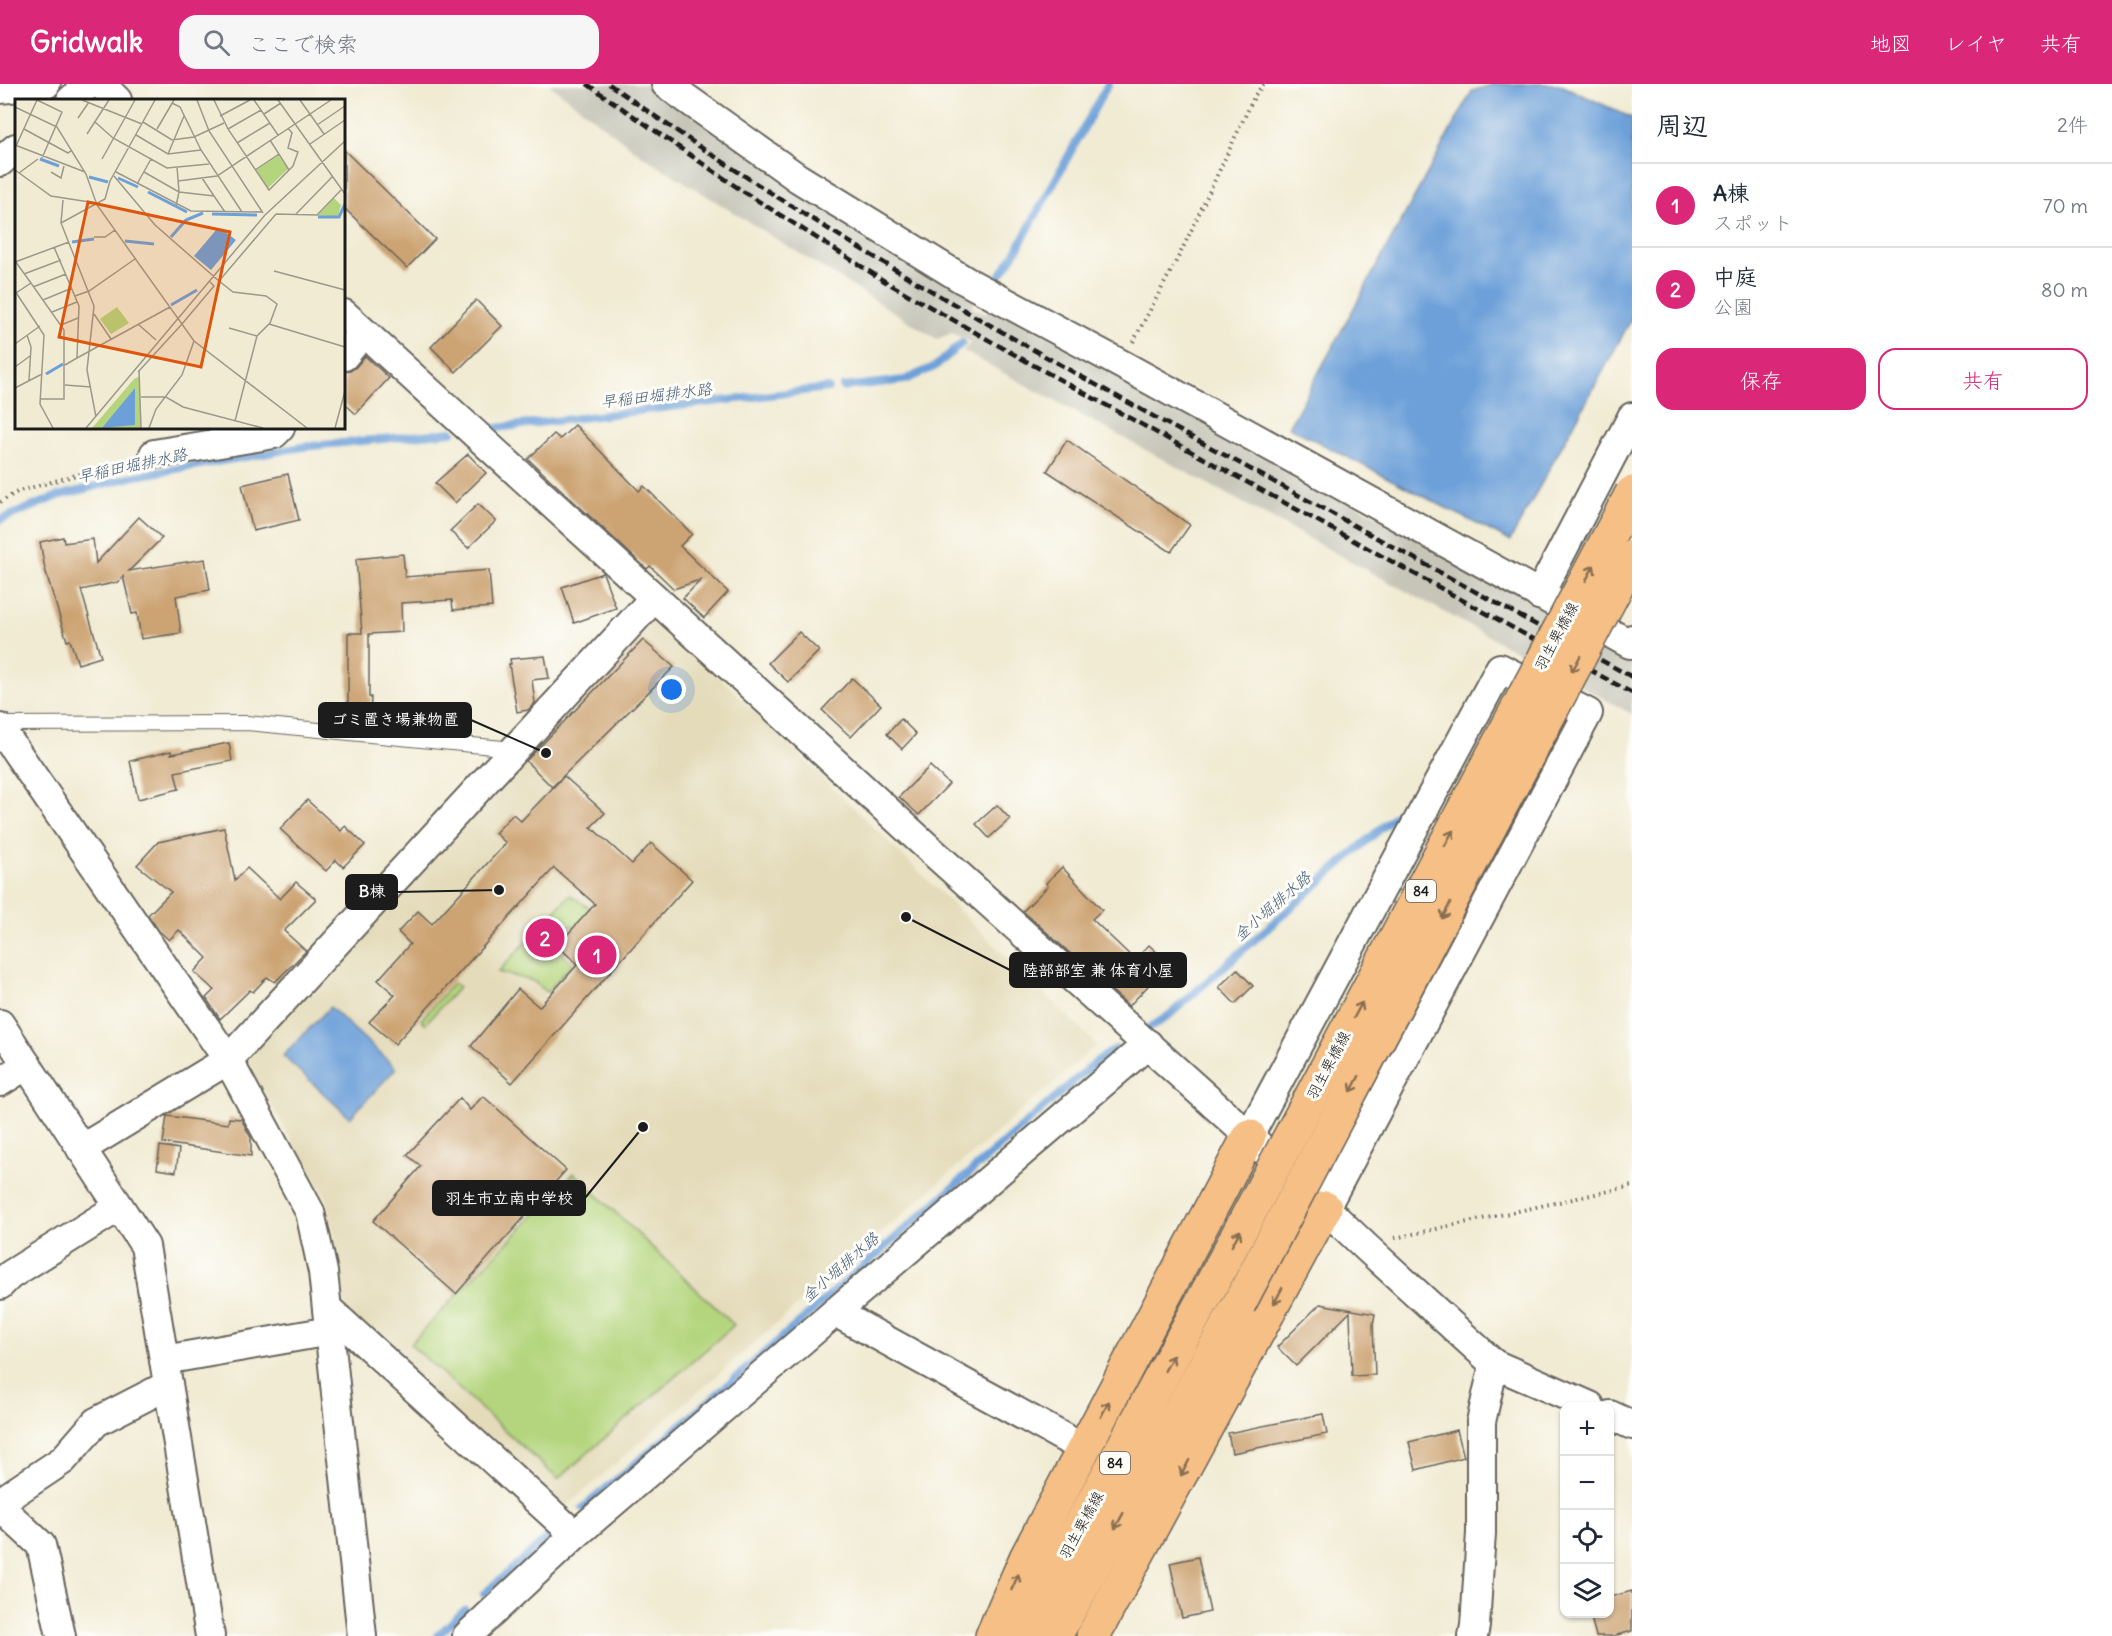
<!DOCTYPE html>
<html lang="ja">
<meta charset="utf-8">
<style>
body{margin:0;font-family:Delius,"Klee One",sans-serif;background:#f6f6f7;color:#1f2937}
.controls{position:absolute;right:18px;bottom:18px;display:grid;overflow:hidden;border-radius:12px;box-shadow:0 2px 4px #0004}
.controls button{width:54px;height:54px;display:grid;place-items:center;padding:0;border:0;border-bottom:2px solid #e0e1e3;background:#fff;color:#1f2937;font:30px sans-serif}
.you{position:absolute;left:672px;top:606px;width:21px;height:21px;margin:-15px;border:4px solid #fff;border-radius:50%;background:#1a73e8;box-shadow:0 0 0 9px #1a73e833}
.badge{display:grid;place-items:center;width:39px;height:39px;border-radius:50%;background:#db2777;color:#fff;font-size:20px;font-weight:700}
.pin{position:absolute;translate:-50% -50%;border:3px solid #fff;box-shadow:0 2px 6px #0006}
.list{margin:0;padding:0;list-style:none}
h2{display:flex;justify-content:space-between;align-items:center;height:78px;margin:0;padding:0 24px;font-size:26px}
h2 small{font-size:20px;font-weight:400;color:#747a83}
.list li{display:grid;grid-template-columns:39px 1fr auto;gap:18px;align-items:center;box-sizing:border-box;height:84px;padding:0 24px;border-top:2px solid #e0e1e3}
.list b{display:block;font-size:22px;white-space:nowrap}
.list p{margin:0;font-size:20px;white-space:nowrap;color:#747a83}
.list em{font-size:20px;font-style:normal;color:#747a83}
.actions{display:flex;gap:12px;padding:18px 24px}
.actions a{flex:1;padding:14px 0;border:2px solid #db2777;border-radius:18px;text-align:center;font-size:21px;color:#db2777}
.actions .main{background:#db2777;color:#fff}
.icon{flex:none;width:33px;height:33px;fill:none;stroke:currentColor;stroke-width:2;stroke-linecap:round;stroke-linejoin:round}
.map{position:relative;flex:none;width:1632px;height:1552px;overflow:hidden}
header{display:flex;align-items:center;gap:36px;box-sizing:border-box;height:84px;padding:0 30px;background:#db2777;color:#fff}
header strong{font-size:28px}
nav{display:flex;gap:33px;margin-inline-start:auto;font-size:21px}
.search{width:420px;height:54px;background:#f6f6f7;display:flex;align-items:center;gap:15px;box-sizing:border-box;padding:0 21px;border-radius:18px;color:#747a83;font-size:22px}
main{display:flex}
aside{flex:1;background:#fff}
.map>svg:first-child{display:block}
.built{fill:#e4dbba}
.industrial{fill:#c6c5b8}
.green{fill:#b4d57d;stroke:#68784c;stroke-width:1.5}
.water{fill:#6da0d9;stroke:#445e7a;stroke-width:1.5}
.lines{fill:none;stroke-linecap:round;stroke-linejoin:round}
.stream{stroke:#6da0d9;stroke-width:8}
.building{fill:#cca372}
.lane-casing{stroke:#67645c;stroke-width:16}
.street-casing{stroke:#67645c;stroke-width:32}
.primary-casing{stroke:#67645c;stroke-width:36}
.path{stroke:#67645c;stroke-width:4;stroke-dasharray:1.5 4.5;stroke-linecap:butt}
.lane{stroke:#fff;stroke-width:14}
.street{stroke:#fff;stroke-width:28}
.primary{stroke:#f5bf86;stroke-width:33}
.rail{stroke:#1c1c1c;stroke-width:4.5;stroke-dasharray:9 4.5;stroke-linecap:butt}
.primary-bridge-casing{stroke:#67645c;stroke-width:36;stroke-linecap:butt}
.primary-bridge{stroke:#f5bf86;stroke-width:33}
.oneway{stroke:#886e51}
.labels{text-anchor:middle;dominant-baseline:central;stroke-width:6;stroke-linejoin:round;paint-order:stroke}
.shield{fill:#fdfcf7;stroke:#605f5e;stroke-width:1.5}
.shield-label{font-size:14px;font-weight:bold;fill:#1c1c1c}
.street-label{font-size:15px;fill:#1c1c1c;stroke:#fdfcf7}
.water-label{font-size:16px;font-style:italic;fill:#445e7a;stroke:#fdfcf7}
.inset-river{fill:none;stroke:#6da0d9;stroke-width:3}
.inset-road{fill:none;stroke:#9c988a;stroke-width:1.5}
.view{fill:#de560d;fill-opacity:0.15;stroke:#de560d;stroke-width:3}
.inset-edge{fill:none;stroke:#1c1c1c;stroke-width:3}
.leader{fill:none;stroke:#1c1c1c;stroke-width:2}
.callout-dot{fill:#1c1c1c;stroke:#fdfcf7;stroke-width:2}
.callout{fill:#1c1c1c;stroke:#1c1c1c;stroke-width:2}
.callout-label{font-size:16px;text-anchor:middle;font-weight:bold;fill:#fff}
</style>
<header>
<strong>Gridwalk</strong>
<div class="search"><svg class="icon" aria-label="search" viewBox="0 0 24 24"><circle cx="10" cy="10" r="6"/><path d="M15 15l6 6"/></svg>ここで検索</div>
<nav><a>地図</a><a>レイヤ</a><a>共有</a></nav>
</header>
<main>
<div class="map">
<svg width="1632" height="1552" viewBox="0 0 1632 1552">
<rect width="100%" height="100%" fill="#fdfcf7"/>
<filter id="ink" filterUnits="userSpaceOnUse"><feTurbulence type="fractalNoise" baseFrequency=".0167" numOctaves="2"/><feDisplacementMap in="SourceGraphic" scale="12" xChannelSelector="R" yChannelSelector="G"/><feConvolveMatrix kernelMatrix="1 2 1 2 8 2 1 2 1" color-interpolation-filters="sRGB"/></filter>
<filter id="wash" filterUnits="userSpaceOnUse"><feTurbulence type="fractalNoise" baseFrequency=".008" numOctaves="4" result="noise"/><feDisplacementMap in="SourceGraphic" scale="24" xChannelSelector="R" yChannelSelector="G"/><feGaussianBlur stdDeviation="1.35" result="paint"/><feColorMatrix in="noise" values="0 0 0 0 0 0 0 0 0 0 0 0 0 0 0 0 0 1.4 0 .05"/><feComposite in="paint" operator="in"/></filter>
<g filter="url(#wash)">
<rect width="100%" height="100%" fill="#f1ebd3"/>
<polygon class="built" points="655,530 1097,961 560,1428 347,1245 340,1178 326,1114 242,972"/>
<polygon class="industrial" points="549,0 650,0 736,62 977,214 972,223 985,230 992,220 1632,572 1632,630 963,267 971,258 952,249 937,255 641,71"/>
<g class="green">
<polygon points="570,811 600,831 585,847 572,841 554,861 572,880 547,908 533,897 498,888"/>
<polygon points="453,899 459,903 425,940 421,936"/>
<polygon points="574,1089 734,1241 558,1395 410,1260"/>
</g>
<g class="water">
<polygon points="1494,0 1559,0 1632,34 1632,234 1510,457 1289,343 1472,7"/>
<polygon points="330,923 396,984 350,1034 283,972"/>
</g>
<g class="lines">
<g class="stream">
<polyline points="996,197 1014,171 1108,0"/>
<polyline points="843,303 905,296 936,282 962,259"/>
<polyline points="488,345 828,304"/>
<polyline points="0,436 58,412 136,392 302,363 452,348"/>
<polyline points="1146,946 1167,933 1413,716"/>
<polyline points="583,1424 721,1307 1097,977 1116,965"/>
<polyline points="484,1510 549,1453"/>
<polyline points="437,1552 465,1526"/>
</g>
</g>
<g id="blocks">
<g class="building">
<polygon points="344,66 435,155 407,184 344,124"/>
<polygon points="476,216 502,242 456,288 431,263"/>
<polygon points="365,272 389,294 356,330 344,319 344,288 350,287 356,283"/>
<polygon points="575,341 639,407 644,402 692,450 680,462 728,508 704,534 683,514 702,495 674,505 650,482 647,485 528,375 554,350 560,355"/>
<polygon points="1067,356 1190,441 1171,468 1047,387"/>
<polygon points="468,370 486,389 455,419 435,399"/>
<polygon points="288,390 299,436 253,447 242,401"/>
<polygon points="478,420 496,437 468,464 450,447"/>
<polygon points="139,433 162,454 129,487 205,475 210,506 176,512 181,549 141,555 137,529 132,530 123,492 118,498 81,506 101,573 78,580 70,556 67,557 45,485 40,458 63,453 64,459 93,455 96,479"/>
<polygon points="403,470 405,493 489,486 492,523 453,526 452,516 401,519 402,548 369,550 369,613 371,613 370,642 348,640 348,549 362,549 356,475"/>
<polygon points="603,489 616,524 574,539 562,503"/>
<polygon points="799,548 819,567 788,598 768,579"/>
<polygon points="643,556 674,583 552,703 526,677"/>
<polygon points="545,572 549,594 532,596 535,619 528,626 517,628 509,580 511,580 510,575"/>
<polygon points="852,594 881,621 851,653 822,626"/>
<polygon points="901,635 916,650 902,665 887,650"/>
<polygon points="229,659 232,677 175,688 179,705 138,715 130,677 171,667 171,670"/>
<polygon points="930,682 949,700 919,731 899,713"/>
<polygon points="564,692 605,729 591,743 632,780 651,759 692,796 512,999 471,962 518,905 539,923 578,880 557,862 595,820 554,784 395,960 369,938 395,911 378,896 410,860 398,848 418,827 432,840 506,759 495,749 513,730 521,737"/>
<polygon points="307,716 341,747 345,742 365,761 343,783 336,776 326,787 280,745"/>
<polygon points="997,721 1010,735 989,754 976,740"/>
<polygon points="224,744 235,796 247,784 280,815 296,798 316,815 284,847 306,867 275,898 267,893 253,908 250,906 220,935 206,914 214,906 194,888 207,874 179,846 169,856 159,847 148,831 171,808 137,781 158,758"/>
<polygon points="1062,783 1102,826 1092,835 1135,876 1149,861 1165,876 1159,882 1163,886 1129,922 1023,827 1048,802 1046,799"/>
<polygon points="1237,885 1253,902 1235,920 1219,903"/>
<polygon points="483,1012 566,1086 456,1210 373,1137 421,1082 407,1071 460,1014 470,1026"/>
<polygon points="167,1032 228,1040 229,1034 241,1035 251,1054 251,1072 163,1059"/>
<polygon points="160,1062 179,1065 176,1088 157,1085"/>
<polygon points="1320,1220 1375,1230 1373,1241 1375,1291 1352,1292 1350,1228 1296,1282 1277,1263"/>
<polygon points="1323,1330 1327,1350 1232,1369 1228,1349"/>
<polygon points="1457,1346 1464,1373 1416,1386 1409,1358"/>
<polygon points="1198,1473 1210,1528 1182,1534 1170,1479"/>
<polygon points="1632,1507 1632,1547 1613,1552 1596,1552 1590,1530 1610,1530 1610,1513"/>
</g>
</g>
</g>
<g filter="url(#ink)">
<use href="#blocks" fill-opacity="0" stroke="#67645c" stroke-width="1.5"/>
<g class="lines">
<g class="lane-casing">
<polyline id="lane" points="0,640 247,639 513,665"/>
</g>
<g class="street-casing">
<g id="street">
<polyline points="101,0 117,16"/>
<polyline points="666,0 798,94 964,196 1121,280 1630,560 1632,555"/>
<polyline points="0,5 46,0"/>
<polyline points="71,16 89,0"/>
<polyline points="0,78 16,64"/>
<polyline points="344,230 935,770 1249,1052 1367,1164 1494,1280 1590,1322"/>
<polyline points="344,272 363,249"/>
<polyline points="154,370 274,350 280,344"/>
<polyline points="1539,511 1632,333"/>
<polyline points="0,644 228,976 310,1128 323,1188 362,1552"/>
<polyline points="0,940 145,1162 210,1552"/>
<polyline points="0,998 27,981"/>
<polyline points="1249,1052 1500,584 1588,629 1325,1124"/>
<polyline points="81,1065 228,976 654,514"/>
<polyline points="0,1201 10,1191 119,1123"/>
<polyline points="327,1224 575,1451"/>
<polyline points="835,1228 1068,1356"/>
<polyline points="164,1276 330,1247"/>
<polyline points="1610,1331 1632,1341"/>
<polyline points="0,1418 63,1376 96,1338 168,1301"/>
<polyline points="0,1423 41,1461 61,1552"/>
<polyline points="467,1552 575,1451 1148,960"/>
<polyline points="1473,1552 1475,1542 1481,1449 1481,1338 1494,1280"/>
</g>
</g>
<g class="primary-casing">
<g id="primary">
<polyline points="992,1552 1026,1474 1249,1052"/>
<polyline points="1020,1552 1209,1205"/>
<polyline points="1055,1552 1239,1220"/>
<polyline points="1093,1552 1325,1124"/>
</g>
</g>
<g class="path">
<polyline points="1133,258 1180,170 1255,11 1264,0"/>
<polyline points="0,418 19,407 130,376"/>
<polyline points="1395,1154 1632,1102"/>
</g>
<use href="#lane" class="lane"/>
<use href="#street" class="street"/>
<use href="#primary" class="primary"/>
<g class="rail">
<polyline points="587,0 741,106 886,198 1033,281 1632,609"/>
<path d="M 609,0 C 803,138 1010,255 1219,368 C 1357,443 1494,518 1632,593"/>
</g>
<g class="primary-bridge-casing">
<g id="primary-bridge">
<polyline points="1209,1205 1632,409"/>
<polyline points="1239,1220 1632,473"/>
</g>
</g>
<use href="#primary-bridge" class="primary-bridge"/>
</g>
<defs><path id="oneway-shaft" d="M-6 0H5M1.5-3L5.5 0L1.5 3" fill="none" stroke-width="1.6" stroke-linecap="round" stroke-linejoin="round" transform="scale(1.5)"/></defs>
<g class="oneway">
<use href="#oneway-shaft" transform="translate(1590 489) rotate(-62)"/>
<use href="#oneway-shaft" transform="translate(1576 580) rotate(118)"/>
<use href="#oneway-shaft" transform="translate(1449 754) rotate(-62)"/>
<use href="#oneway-shaft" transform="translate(1446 827) rotate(118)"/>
<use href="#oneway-shaft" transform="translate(1358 926) rotate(-62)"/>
<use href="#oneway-shaft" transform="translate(1355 1000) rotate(118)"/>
<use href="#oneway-shaft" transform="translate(1236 1154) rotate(-62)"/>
<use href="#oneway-shaft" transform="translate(1278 1212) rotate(118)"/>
<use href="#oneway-shaft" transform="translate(1169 1279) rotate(-61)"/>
<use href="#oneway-shaft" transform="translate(1105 1325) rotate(-62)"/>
<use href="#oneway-shaft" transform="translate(1185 1384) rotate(118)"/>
<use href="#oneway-shaft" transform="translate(1119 1437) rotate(119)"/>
<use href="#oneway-shaft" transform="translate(1015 1498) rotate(-66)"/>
</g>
</g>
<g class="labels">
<g class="shield">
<rect x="1406" y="796" width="30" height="22" rx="4.5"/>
<rect x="1100" y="1368" width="30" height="22" rx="4.5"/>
</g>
<g class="shield-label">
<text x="1421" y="807">84</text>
<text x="1115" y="1379">84</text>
</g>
<g class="street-label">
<text transform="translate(1556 552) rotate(-62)">羽生栗橋線</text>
<text transform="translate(1328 981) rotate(-62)">羽生栗橋線</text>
<text transform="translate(1081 1441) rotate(-61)">羽生栗橋線</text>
</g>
<g class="water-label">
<text transform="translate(656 311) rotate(-7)">早稲田堀排水路</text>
<text transform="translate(132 381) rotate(-12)">早稲田堀排水路</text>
<text transform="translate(1272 822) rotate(-41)">金小堀排水路</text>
<text transform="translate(840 1183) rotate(-41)">金小堀排水路</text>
</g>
</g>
<g transform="translate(15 15)">
<rect width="330" height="330" fill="#f1ebd3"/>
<path d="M 263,56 L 273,70 L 253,89 L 241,71 ZM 319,99 L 326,106 L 323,117 L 302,117 ZM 102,208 L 114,224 L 96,235 L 85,220 ZM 125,277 L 125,329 L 77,329 L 119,280 Z" fill="#b4d57d"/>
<path d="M 206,130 L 221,141 L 196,171 L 179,157 L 201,131 ZM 120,289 L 120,326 L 87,329 Z" fill="#6da0d9"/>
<path class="inset-river" d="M 25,60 L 44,67M 74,78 L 93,83M 103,79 L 123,88M 133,93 L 172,113M 197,115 L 242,116M 303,118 L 324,118 L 330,105M 156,138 L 171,121 L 188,114M 110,142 L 139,145M 57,143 L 79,140M 156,206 L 182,191M 31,275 L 48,265"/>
<path class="inset-road" d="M 22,1 L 47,13 L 27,59M 67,1 L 127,25M 182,1 L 194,32 L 248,114M 199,1 L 213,30 L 254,91 L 278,67 L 283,53 L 273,49 L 277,34 L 273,29M 239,1 L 263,36M 263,1 L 330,95M 285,1 L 309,35M 157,4 L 165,8 L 186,51 L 227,113M 0,8 L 42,28 L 71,75 L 82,106 L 179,242 L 292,329M 249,15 L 266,4M 205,17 L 235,1M 63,19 L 74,3M 80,23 L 98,39 L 152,69 L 194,65M 128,23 L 157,41 L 179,38 L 209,24M 302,26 L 330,7M 9,30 L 53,54 L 57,51M 142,30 L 159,1M 213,30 L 246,11M 72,35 L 94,1M 121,36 L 153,55 L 186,51M 255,41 L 274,71M 222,44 L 255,24M 295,45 L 330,21M 0,46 L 70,73M 1,47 L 22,1M 153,55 L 169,17M 87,60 L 120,1M 0,71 L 36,97 L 81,104M 240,71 L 264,55M 36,73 L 46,79 L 49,67M 101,73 L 176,112 L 248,113M 129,73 L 164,93 L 199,97 L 210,113M 4,74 L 23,60M 99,77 L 140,126 L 204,182 L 261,115 L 302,116 L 326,91M 187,79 L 199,97M 163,82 L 202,77 L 316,1M 122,85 L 136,60M 48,101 L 46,124 L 79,207 L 72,271 L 81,318M 161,107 L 164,93 L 162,68M 281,115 L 317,78M 46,124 L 90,100 L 95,82 L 140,1M 79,138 L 90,138 L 100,131M 39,148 L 64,207 L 62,259 L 50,266M 0,162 L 16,184M 0,163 L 54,143M 259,172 L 330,191M 9,175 L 46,161M 204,182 L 218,193 L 251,197 L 262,205 L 255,224 L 242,237 L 220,322M 18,188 L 51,175M 0,192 L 29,236 L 25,305 L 38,329M 1,194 L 16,184 L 49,231 L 49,300 L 25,300M 60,197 L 74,192 L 120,160M 28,201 L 57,189M 37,213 L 62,203M 79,215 L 96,240M 123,225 L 141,241M 167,225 L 199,187 L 194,182M 254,225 L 330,248M 46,226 L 63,219M 214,229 L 242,237M 12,236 L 16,248 L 14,281M 0,245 L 25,227M 62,259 L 155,208M 0,268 L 15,257M 124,272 L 126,329M 123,273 L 167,225M 50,286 L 76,288M 0,289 L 27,275M 126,298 L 151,298 L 168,308 L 248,329M 71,329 L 250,116 L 330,42M 134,329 L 141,310 L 167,276 L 179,242M 320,329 L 330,292"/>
<path class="view" d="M 73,103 L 215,133 L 186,268 L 44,238 Z"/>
<rect width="330" height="330" class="inset-edge"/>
</g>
<path class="leader" d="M546 669L471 636M499 806L397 808M906 833L1010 886M643 1043L585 1114"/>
<g class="callout-dot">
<circle cx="546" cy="669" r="6"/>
<circle cx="499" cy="806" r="6"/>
<circle cx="906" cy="833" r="6"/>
<circle cx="643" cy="1043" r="6"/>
</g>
<g class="callout">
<rect x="319" y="619" width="152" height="34" rx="6"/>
<rect x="346" y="791" width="51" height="34" rx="6"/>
<rect x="1010" y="869" width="176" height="34" rx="6"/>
<rect x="433" y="1097" width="152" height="34" rx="6"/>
</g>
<g class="callout-label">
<text x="395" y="641">ゴミ置き場兼物置</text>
<text x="372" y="813">B棟</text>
<text x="1098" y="892">陸部部室 兼 体育小屋</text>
<text x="509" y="1120">羽生市立南中学校</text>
</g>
</svg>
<div class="controls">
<button>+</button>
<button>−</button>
<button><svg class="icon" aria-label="locate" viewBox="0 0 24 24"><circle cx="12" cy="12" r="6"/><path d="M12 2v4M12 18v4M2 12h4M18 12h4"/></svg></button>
<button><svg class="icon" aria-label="layers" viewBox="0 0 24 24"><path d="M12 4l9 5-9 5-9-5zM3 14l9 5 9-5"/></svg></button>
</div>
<div class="you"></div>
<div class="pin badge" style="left:597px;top:871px">1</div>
<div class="pin badge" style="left:545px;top:854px">2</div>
</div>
<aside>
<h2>周辺<small>2件</small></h2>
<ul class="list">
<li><span class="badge">1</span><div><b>A棟</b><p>スポット</p></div><em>70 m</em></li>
<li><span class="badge">2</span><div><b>中庭</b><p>公園</p></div><em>80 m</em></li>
</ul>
<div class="actions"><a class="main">保存</a><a>共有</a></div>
</aside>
</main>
